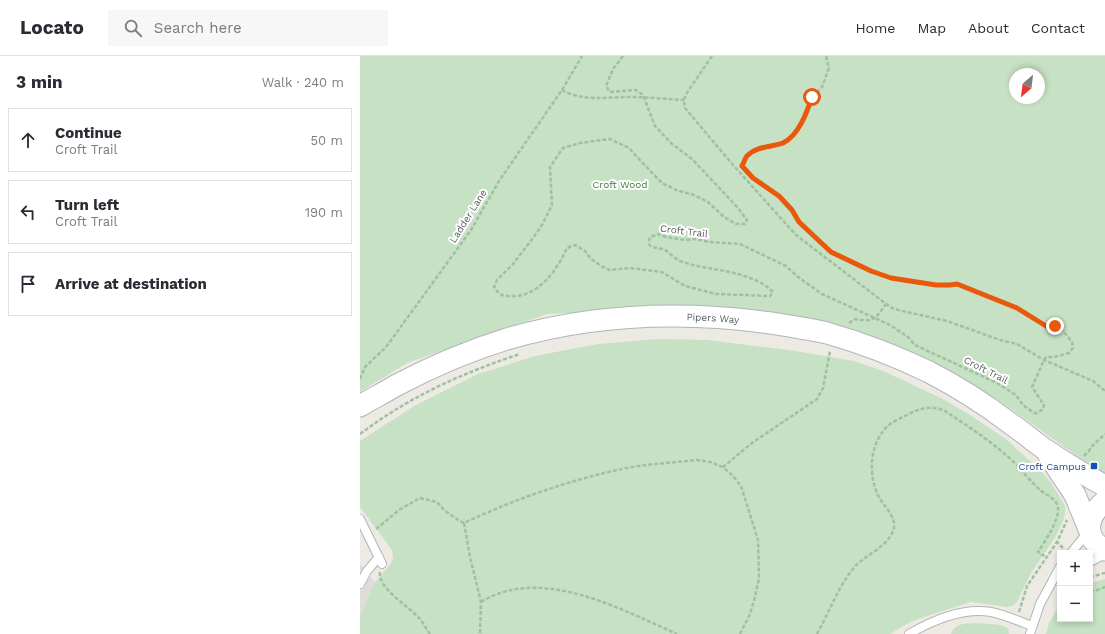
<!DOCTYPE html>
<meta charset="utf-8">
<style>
body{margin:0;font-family:"Work Sans",sans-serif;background:#f7f7f7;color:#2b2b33}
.controls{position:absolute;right:12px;bottom:12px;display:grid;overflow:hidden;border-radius:0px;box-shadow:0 2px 6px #0003}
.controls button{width:36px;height:36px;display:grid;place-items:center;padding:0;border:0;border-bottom:1px solid #e1e1e2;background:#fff;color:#2b2b33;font:20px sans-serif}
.compass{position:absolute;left:649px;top:12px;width:36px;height:36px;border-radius:50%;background:#fff;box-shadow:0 2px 6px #0003;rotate:208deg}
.stop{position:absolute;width:12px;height:12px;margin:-9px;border:3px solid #ea580c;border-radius:50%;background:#fff}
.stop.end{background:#ea580c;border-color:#fff;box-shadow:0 1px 4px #0008}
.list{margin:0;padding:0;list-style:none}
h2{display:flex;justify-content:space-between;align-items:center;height:52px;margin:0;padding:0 16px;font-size:17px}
h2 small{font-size:13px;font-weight:400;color:#7c7c81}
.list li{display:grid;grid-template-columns:26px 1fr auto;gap:12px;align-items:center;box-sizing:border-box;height:64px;margin:0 8px 8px;padding:0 8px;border:1px solid #e1e1e2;border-radius:0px}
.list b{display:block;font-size:15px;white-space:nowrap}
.list p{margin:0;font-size:13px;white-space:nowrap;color:#7c7c81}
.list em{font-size:13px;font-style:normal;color:#7c7c81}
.icon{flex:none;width:22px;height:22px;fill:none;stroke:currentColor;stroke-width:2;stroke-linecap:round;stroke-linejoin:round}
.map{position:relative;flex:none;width:745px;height:578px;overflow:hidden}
header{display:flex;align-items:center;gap:24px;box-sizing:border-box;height:56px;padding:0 20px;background:#fff;border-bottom:1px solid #e1e1e2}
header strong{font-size:19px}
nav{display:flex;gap:22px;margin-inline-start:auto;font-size:14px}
.search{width:280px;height:36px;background:#f7f7f7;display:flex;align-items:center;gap:10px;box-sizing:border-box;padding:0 14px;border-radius:0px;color:#7c7c81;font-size:15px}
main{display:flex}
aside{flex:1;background:#fff}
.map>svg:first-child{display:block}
.industrial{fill:#dfdcd9}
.green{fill:#c7e1c4;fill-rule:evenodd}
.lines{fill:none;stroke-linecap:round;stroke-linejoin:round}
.lane-casing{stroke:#b2b5b8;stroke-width:10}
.secondary-casing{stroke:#b1b4b7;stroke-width:23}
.path{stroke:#9ec1a4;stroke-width:2.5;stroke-dasharray:4 2;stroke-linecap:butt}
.lane{stroke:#fff;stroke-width:8}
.secondary{stroke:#fff;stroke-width:21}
.route{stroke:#ea580c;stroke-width:5}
.transit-dot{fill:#1a4fb4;stroke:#fff;stroke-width:1.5}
.labels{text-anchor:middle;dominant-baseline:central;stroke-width:4;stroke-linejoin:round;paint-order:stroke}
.park-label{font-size:10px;fill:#437f40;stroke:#fff}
.street-label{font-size:10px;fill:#5c6063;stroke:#fff}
.transit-label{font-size:10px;fill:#164399;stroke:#fff;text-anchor:end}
</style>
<header>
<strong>Locato</strong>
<div class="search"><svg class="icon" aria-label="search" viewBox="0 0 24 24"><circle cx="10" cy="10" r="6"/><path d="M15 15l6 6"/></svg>Search here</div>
<nav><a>Home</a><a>Map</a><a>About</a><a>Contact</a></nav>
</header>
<main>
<aside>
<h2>3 min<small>Walk · 240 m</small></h2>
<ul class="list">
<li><svg class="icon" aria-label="ahead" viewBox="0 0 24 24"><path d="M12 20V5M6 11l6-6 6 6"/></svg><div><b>Continue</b><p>Croft Trail</p></div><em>50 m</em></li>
<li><svg class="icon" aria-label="left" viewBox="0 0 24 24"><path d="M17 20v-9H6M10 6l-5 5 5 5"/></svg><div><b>Turn left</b><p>Croft Trail</p></div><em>190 m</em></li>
<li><svg class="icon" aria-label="arrive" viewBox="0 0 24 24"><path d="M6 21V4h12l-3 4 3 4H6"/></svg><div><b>Arrive at destination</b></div></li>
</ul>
</aside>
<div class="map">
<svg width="745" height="578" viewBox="0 0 745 578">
<rect width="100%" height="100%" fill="#edeae4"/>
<polygon class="industrial" points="0,508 15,526 0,560"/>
<g class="green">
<path d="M 0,0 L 745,0 L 745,420 L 637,343 L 506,280 L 356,251 L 187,258 L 47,307 L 0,336 ZM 655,18 L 679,18 L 679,42 L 655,42 Z"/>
<polygon points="299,283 347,284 429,294 494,305 523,315 581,342 610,359 647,384 680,414 689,424 701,443 705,450 705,457 704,462 696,480 671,517 657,546 653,550 647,551 611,546 555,564 543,570 530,578 0,578 0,560 6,546 15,526 29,510 33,503 32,494 27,487 0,451 0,385 54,350 118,318 175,300 238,288"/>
<polygon points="745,523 745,578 686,578 689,567 700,548 700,563 730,563 730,527"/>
<path d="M 620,567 L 641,569 L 648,572 L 649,578 L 591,578 C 596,565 609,568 620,567 Z"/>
</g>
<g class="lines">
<g class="lane-casing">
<g id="lane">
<polyline points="0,463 22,508"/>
<polyline points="711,497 728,476"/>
<polyline points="730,506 745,498"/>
<polyline points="0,528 7,515 19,501"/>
<path d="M 549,578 C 573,564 603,551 631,556 C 645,559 659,565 672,570"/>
<polyline points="670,578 680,548 700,511"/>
</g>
</g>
<g class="secondary-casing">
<g id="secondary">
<path id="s1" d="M 0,350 C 11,343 24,337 35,330 C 71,311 108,295 147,283 C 232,258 324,255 411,267 C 430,270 449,273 467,277 C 502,287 536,300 569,316 C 598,331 625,348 651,368 C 663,376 674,386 686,394 C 705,407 725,419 745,430"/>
<polyline points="689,400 715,439 729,473"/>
<path d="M 745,445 C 727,460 722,481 745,494"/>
</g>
</g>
<g class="path">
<path d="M 263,0 L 253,13 L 246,30 L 250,36 L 276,34 L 283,39 L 295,70 L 311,87 L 332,103 L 378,152 L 387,164 L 385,168 L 376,168 L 364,161 L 348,146 L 334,139 L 316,134 L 302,127 L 277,101 L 269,92 L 250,83 L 220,87 L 203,92 L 190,111 L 192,149 L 182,169 L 173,182 L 153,208 L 137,224 L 134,231 C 140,240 142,240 153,240 C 179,240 197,214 207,192 L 215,189 L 225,195 L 231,203 L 243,211 L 250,214 L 270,212 L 302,216 L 325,230 L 356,238 L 410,240 L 413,236 C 405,228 395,223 384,220 C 364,213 343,213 323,206 C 316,204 311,198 305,194 C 298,190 285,195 290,181 L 298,178 L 306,181 L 325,184 L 336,183 L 349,186 L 380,188 L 426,210 L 438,221 L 462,238 L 530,269 L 548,281 L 555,289 L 637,327 L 656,339 L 663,349 L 674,357 L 677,357 L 683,353 L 684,349 L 672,331 L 684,304 L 686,301 L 694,301 L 709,297 L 713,292 L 712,286 L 703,275 L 695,270 L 686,270 L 657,252 L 623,237 L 597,228 L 590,229 L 576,229 L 531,222 L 511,215 L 471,196 L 439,166 L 432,154 L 419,140 L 393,122 L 382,110 L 387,99 L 401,92 L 424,86 L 435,77 L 447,57 L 453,41 L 462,31 L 469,12 L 466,0"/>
<polyline points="352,0 326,38 324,44 325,52 373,109 436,179 530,251 538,254 587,265 640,284 657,288 684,304 733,325 745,335"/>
<path d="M 202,34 C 223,46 246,41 269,41 C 287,41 306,43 324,44"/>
<path d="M 489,267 L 495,263 C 515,266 514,264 526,248"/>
<polyline points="0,323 5,311 26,291 37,276 111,174 139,125 202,34 222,0"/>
<path d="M 0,378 C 49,341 102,317 160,298"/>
<polyline points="724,400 729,395 731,391 745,378"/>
<polyline points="104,467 110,501 121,546 120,578"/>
<path d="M 16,473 L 39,454 L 60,442 L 77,446 L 84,454 L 98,464 L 104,467 C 153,444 204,426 257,414 C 283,408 310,407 337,404 L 350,406 L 363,411"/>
<polyline points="703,492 697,486 707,464"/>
<path d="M 20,516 C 17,532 51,552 60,563 C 64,568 66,573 70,578"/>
<polyline points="730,521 745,517"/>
<polyline points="730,535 735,535 745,531"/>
<path d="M 121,546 C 181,509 260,553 317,578"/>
<polyline points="659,556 667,530 697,486"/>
<polyline points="380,578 390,558 395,541 399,522 398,484 381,430 373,420 363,411 392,387 457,343 463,332 470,295"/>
<path d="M 457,578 C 469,557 477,533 492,514 C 503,499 526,493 533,475 C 539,462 521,448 517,437 C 508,416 510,385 529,369 C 534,365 541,362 547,359 C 560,352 572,349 585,355 C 606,369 628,383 647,400 C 659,410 668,423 679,433 C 685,439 697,442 698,452 C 699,465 685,485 678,496 L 686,501"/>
</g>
<use href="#lane" class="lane"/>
<use href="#secondary" class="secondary"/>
</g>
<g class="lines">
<path class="route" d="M 452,41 C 447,56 439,79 423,87 C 412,91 397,90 388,99 C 385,101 384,107 382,110 L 393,122 L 419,140 L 432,154 L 439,166 L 471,196 L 511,215 L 531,222 L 576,229 L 590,229 L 597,228 L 657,252 L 686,270 L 695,270"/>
</g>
<rect class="transit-dot" x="730" y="406" width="8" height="8" rx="2"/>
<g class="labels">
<g class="park-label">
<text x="260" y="128">Croft Wood</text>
</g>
<g class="street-label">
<text transform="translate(108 160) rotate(-58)">Ladder Lane</text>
<text transform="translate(324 175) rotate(7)">Croft Trail</text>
<text stroke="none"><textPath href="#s1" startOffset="370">Pipers Way</textPath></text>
<text transform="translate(626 314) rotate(27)">Croft Trail</text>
</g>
<g class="transit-label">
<text x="726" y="410">Croft Campus</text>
</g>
</g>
</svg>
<div class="controls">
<button>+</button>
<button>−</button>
</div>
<svg class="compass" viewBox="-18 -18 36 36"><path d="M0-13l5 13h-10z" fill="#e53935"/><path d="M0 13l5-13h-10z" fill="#7c7c81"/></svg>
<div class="stop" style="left:452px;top:41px"></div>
<div class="stop end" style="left:695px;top:270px"></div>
</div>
</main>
